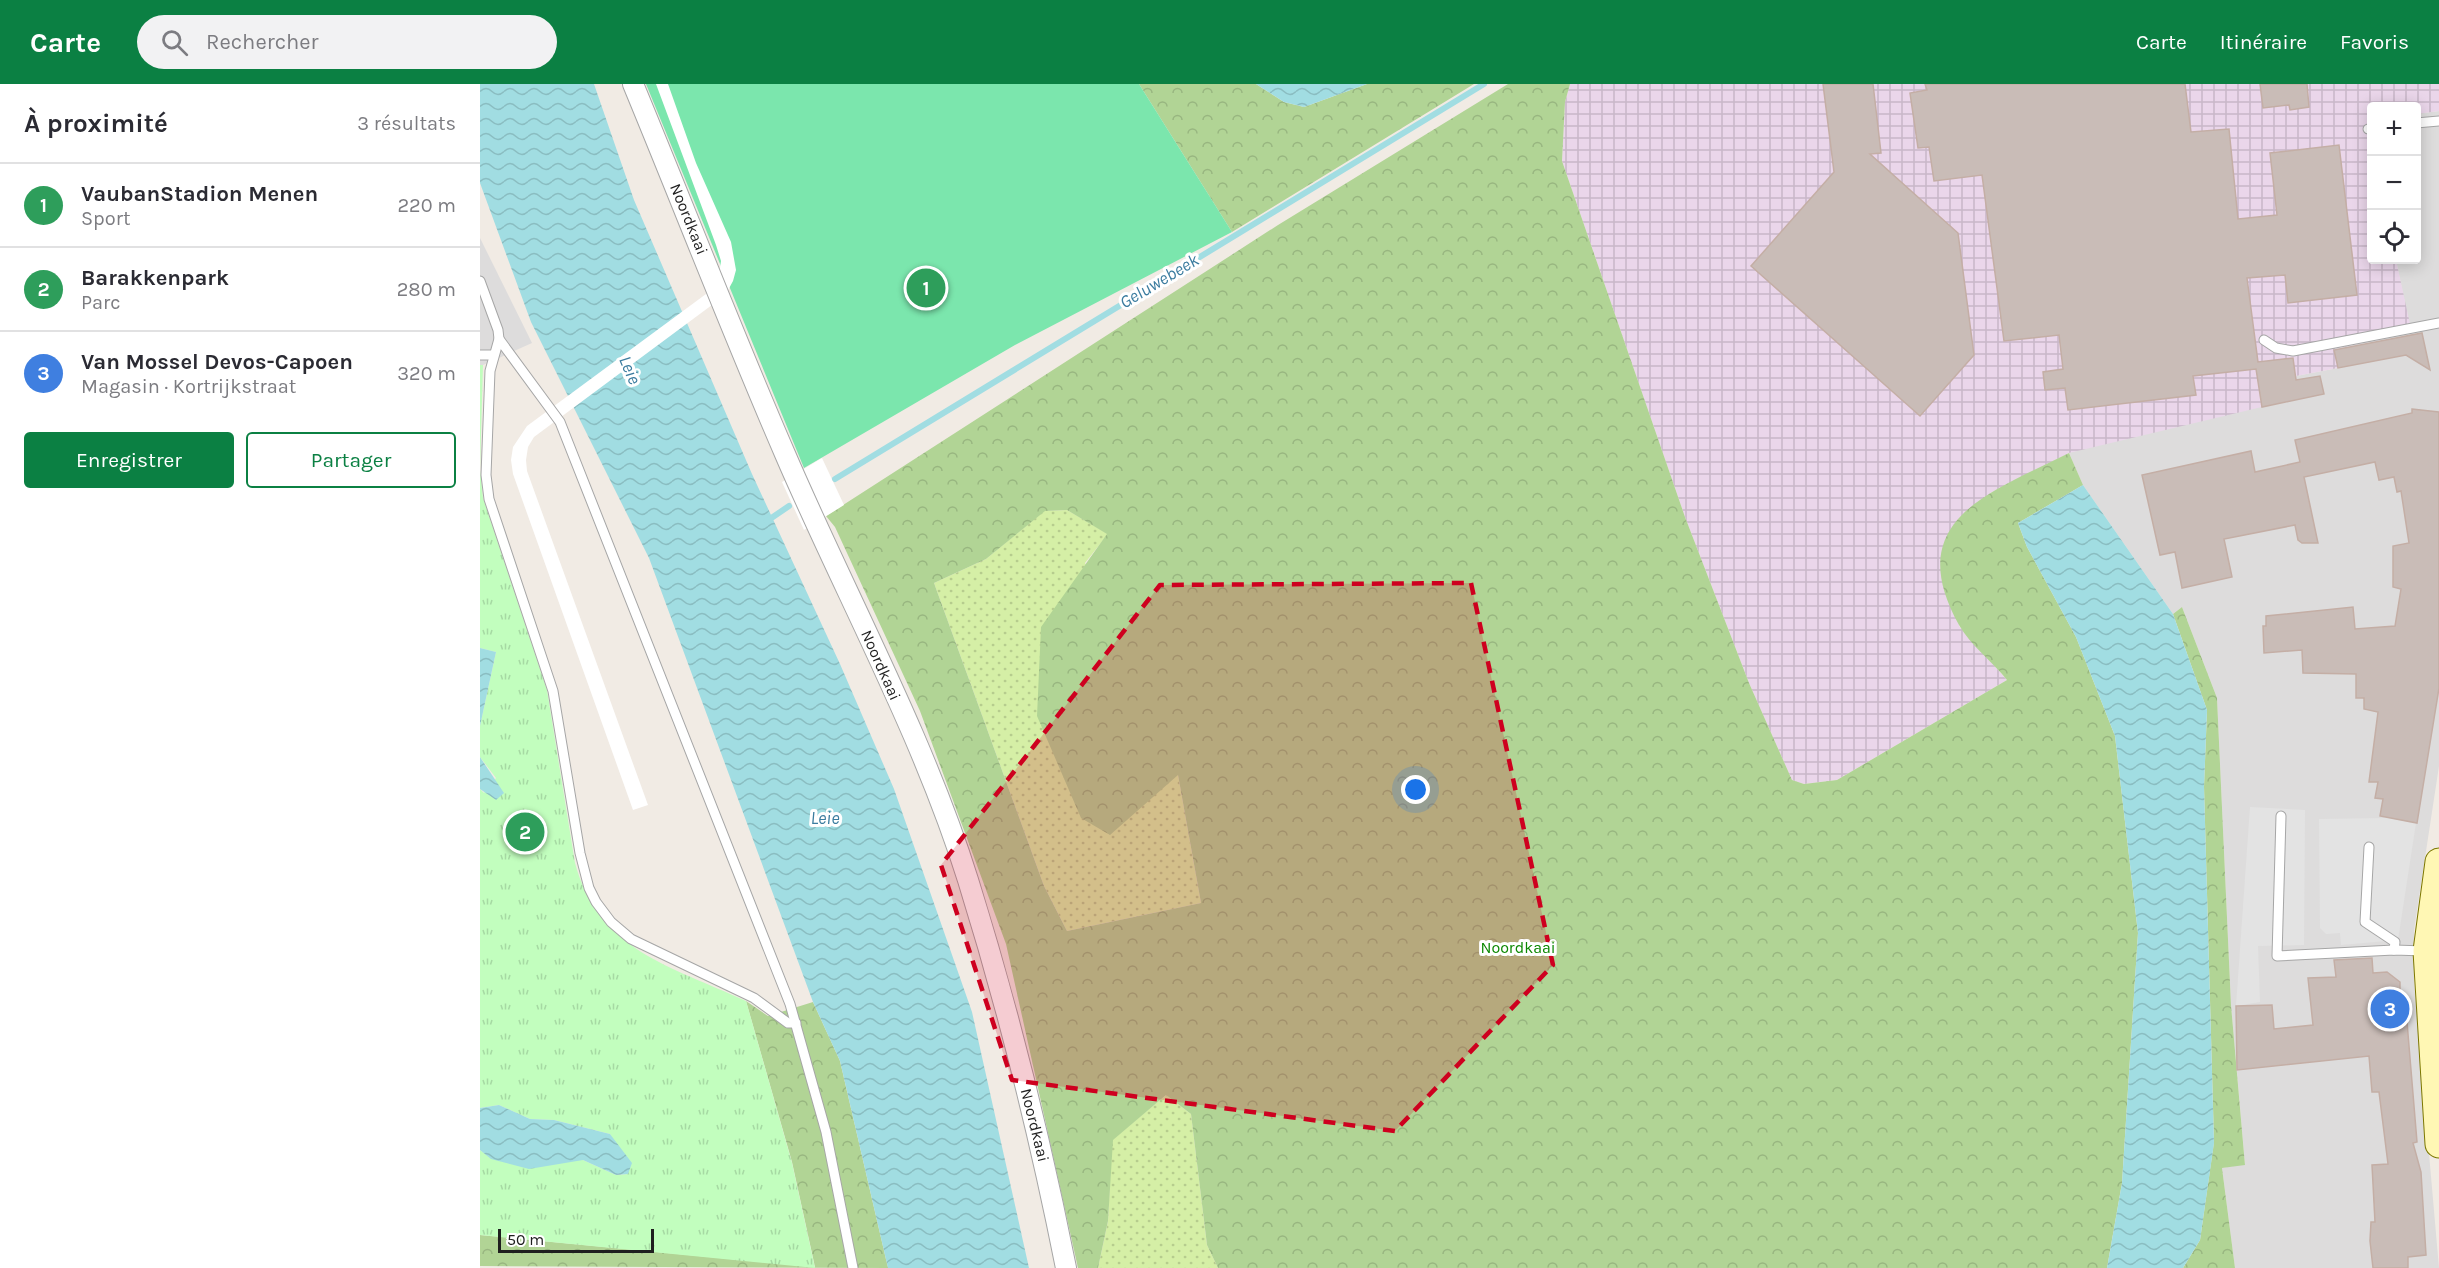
<!DOCTYPE html>
<html lang="fr">
<meta charset="utf-8">
<style>
body{margin:0;font-family:Karla,sans-serif;background:#f2f2f3;color:#2b2b33}
.controls{position:absolute;right:18px;top:18px;display:grid;overflow:hidden;border-radius:6px;box-shadow:0 3px 15px #0003}
.controls button{width:54px;height:54px;display:grid;place-items:center;padding:0;border:0;border-bottom:2px solid #e1e1e2;background:#fff;color:#2b2b33;font:30px sans-serif}
.scale{position:absolute;left:18px;bottom:15px;width:156px;box-sizing:border-box;padding-left:6px;border:3px solid #1f1f1f;border-top:0;font-size:16px;line-height:21px;white-space:nowrap;color:#1f1f1f;-webkit-text-stroke:4px #fff;paint-order:stroke}
.you{position:absolute;left:936px;top:706px;width:21px;height:21px;margin:-15px;border:4px solid #fff;border-radius:50%;background:#1a73e8;box-shadow:0 0 0 9px #1a73e833}
.badge{display:grid;place-items:center;width:39px;height:39px;border-radius:50%;background:#0b8043;color:#fff;font-size:20px;font-weight:700}
.pin{position:absolute;translate:-50% -50%;border:3px solid #fff;box-shadow:0 2px 6px #0006}
.list{margin:0;padding:0;list-style:none}
h2{display:flex;justify-content:space-between;align-items:center;height:78px;margin:0;padding:0 24px;font-size:26px}
h2 small{font-size:20px;font-weight:400;color:#7c7c81}
.list li{display:grid;grid-template-columns:39px 1fr auto;gap:18px;align-items:center;box-sizing:border-box;height:84px;padding:0 24px;border-top:2px solid #e1e1e2}
.list b{display:block;font-size:22px;white-space:nowrap}
.list p{margin:0;font-size:20px;white-space:nowrap;color:#7c7c81}
.list em{font-size:20px;font-style:normal;color:#7c7c81}
.actions{display:flex;gap:12px;padding:18px 24px}
.actions a{flex:1;padding:14px 0;border:2px solid #0b8043;border-radius:6px;text-align:center;font-size:21px;color:#0b8043}
.actions .main{background:#0b8043;color:#fff}
.icon{flex:none;width:33px;height:33px;fill:none;stroke:currentColor;stroke-width:2;stroke-linecap:round;stroke-linejoin:round}
.map{position:relative;flex:none;width:1959px;height:1184px;overflow:hidden}
header{display:flex;align-items:center;gap:36px;box-sizing:border-box;height:84px;padding:0 30px;background:#0b8043;color:#fff}
header strong{font-size:28px}
nav{display:flex;gap:33px;margin-inline-start:auto;font-size:21px}
.search{width:420px;height:54px;background:#f2f2f3;display:flex;align-items:center;gap:15px;box-sizing:border-box;padding:0 21px;border-radius:33px;color:#7c7c81;font-size:22px}
main{display:flex}
aside{flex:1;background:#fff}
.map>svg:first-child{display:block}
.residential{fill:#dddcdc}
.industrial{fill:url(#industrial-grid)}
.grass{fill:url(#grass-dots)}
.forest{fill:url(#forest-crowns);fill-rule:evenodd}
.park{fill:url(#park-tufts)}
.pitch{fill:#7be6ad}
.parking{fill:#e3e3e3}
.water{fill:url(#water-waves)}
.pier{fill:#fff}
.lines{fill:none;stroke-linecap:round;stroke-linejoin:round}
.stream{stroke:#a1dde2;stroke-width:6}
.building{fill:#c9bcb7;stroke:#c4aea5;stroke-width:1.5}
.lane-casing{stroke:#a6a6a6;stroke-width:11}
.street-casing{stroke:#a6a6a6;stroke-width:22}
.secondary-casing{stroke:#7c7700;stroke-width:29}
.lane{stroke:#fff;stroke-width:9}
.street{stroke:#fff;stroke-width:20}
.secondary{stroke:#fff7b4;stroke-width:27}
.marked{fill:#ce001f;fill-opacity:0.2;stroke:#ce001f;stroke-width:4.5;stroke-dasharray:12 8;stroke-linejoin:round}
.labels{text-anchor:middle;dominant-baseline:central;stroke-width:6;stroke-linejoin:round;paint-order:stroke}
.street-label{font-size:16px;fill:#1f1f1f;stroke:#fff}
.park-label{font-size:16px;fill:#0b8802;stroke:#fff}
.water-label{font-size:18px;font-style:italic;fill:#3b7c9f;stroke:#fff}
</style>
<header>
<strong>Carte</strong>
<div class="search"><svg class="icon" aria-label="search" viewBox="0 0 24 24"><circle cx="10" cy="10" r="6"/><path d="M15 15l6 6"/></svg>Rechercher</div>
<nav><a>Carte</a><a>Itinéraire</a><a>Favoris</a></nav>
</header>
<main>
<aside>
<h2>À proximité<small>3 résultats</small></h2>
<ul class="list">
<li><span class="badge" style="background:#2e9e5b">1</span><div><b>VaubanStadion Menen</b><p>Sport</p></div><em>220 m</em></li>
<li><span class="badge" style="background:#2e9e5b">2</span><div><b>Barakkenpark</b><p>Parc</p></div><em>280 m</em></li>
<li><span class="badge" style="background:#3f7fe0">3</span><div><b>Van Mossel Devos-Capoen</b><p>Magasin · Kortrijkstraat</p></div><em>320 m</em></li>
</ul>
<div class="actions"><a class="main">Enregistrer</a><a>Partager</a></div>
</aside>
<div class="map">
<svg width="1959" height="1184" viewBox="0 0 1959 1184">
<defs>
<pattern id="industrial-grid" width="8" height="8" patternUnits="userSpaceOnUse" patternTransform="scale(1.5)"><rect width="8" height="8" fill="#ead6ea"/><path d="M0 4h8M4 0v8" fill="none" stroke="#c8b7c8"/></pattern>
<pattern id="grass-dots" width="8" height="8" patternUnits="userSpaceOnUse" patternTransform="scale(1.5)"><rect width="8" height="8" fill="#d5efa6"/><path d="M2 2h.1M6 6h.1" fill="none" stroke="#b6cc8e" stroke-width="1.8" stroke-linecap="round"/></pattern>
<pattern id="forest-crowns" width="20" height="18" patternUnits="userSpaceOnUse" patternTransform="scale(1.5)"><rect width="20" height="18" fill="#b1d495"/><path d="M2 6a3 3 0 1 1 6 0M12 15a3 3 0 1 1 6 0" fill="none" stroke="#98b680"/></pattern>
<pattern id="park-tufts" width="24" height="20" patternUnits="userSpaceOnUse" patternTransform="scale(1.5)"><rect width="24" height="20" fill="#c2febe"/><path d="M3 7l-1-3M5 7V3M7 7l1-3M15 17l-1-3M17 17v-4M19 17l1-3" fill="none" stroke="#a6d9a3"/></pattern>
<pattern id="water-waves" width="16" height="10" patternUnits="userSpaceOnUse" patternTransform="scale(1.5)"><rect width="16" height="10" fill="#a1dde2"/><path d="M0 5q4-4 8 0t8 0" fill="none" stroke="#8abdc1"/></pattern>
</defs>
<rect width="100%" height="100%" fill="#f1ebe4"/>
<g class="residential">
<polygon points="1959,27 1959,682 1934,846 1934,898 1959,1184 1755,1184 1742,1084 1765,1080 1751,921 1737,614 1702,523 1693,530 1603,401 1589,369 1816,292 1858,284 1854,265 1931,249 1916,176 1936,176 1937,30"/>
<polygon points="0,154 52,259 3,281 0,281"/>
</g>
<polygon class="industrial" points="1090,0 1959,0 1959,27 1937,30 1936,22 1892,22 1892,176 1916,176 1932,249 1854,265 1858,284 1816,292 1820,314 1589,369 1510,409 1479,542 1527,596 1357,696 1324,700 1312,696 1269,599 1205,433 1082,77 1085,18"/>
<g class="grass">
<polygon points="587,426 628,450 605,479 698,691 721,819 587,847 564,802 454,499 506,475 564,427"/>
<polygon points="686,1011 711,1030 727,1161 738,1184 618,1184 628,1137 632,1056"/>
</g>
<g class="forest">
<polygon points="659,0 776,0 804,18 824,23 887,0 994,0 752,148"/>
<path d="M 1028,0 L 1090,0 L 1085,18 L 1082,77 L 1205,433 L 1269,599 L 1312,696 L 1324,700 L 1357,696 L 1527,596 C 1513,578 1490,561 1479,541 C 1420,435 1512,408 1589,369 L 1603,401 L 1538,439 L 1547,463 L 1596,553 L 1635,652 L 1658,849 L 1642,1099 L 1627,1184 L 738,1184 L 727,1161 L 711,1030 L 686,1011 L 633,1056 L 628,1137 L 618,1184 L 598,1184 L 526,860 L 440,627 L 355,443 L 346,432 L 798,141 ZM 587,426 L 627,450 L 561,543 L 557,632 L 601,734 L 630,751 L 698,691 L 721,819 L 587,847 L 564,802 L 454,499 L 506,475 L 565,427 Z"/>
<polygon points="1702,523 1737,614 1751,921 1765,1081 1742,1084 1755,1184 1703,1184 1720,1156 1734,1058 1724,703 1727,626 1693,530"/>
<polygon points="266,917 288,932 333,918 360,977 408,1184 0,1182 0,1151 335,1183 312,1078"/>
</g>
<path class="park" d="M 0,281 L 3,281 L 0,386 L 3,414 L 67,606 L 95,779 C 119,867 191,882 266,917 L 312,1079 L 335,1184 L 0,1151 L 0,1066 L 12,1075 L 103,1076 L 136,1091 L 148,1090 L 130,1050 L 74,1036 L 50,1035 L 19,1021 L 0,1024 L 0,705 L 4,709 L 16,694 L 0,673 L 0,642 L 16,568 L 0,564 Z"/>
<polygon class="pitch" points="166,0 659,0 752,148 535,261 324,384"/>
<g class="parking">
<polygon points="1770,723 1825,726 1824,861 1778,862 1780,918 1756,922"/>
<polygon points="1906,734 1936,739 1918,856 1861,861 1860,849 1846,850 1840,844 1839,735"/>
</g>
<g class="water">
<polygon points="0,0 114,0 154,116 272,390 360,580 414,705 492,928 549,1184 408,1184 360,977 333,918 169,474 51,238 0,99"/>
<polygon points="776,0 887,0 824,23 804,18"/>
<polygon points="1603,401 1693,530 1727,626 1724,703 1734,1059 1720,1156 1703,1184 1627,1184 1642,1099 1658,849 1635,652 1596,553 1547,463 1538,439"/>
<polygon points="0,564 16,568 0,642"/>
<polygon points="0,673 24,709 16,716 0,705"/>
<polygon points="19,1021 50,1035 74,1036 130,1050 152,1079 148,1090 136,1091 103,1076 49,1085 11,1075 0,1066 0,1024"/>
</g>
<g class="pier">
<polygon points="176,0 188,0 216,79 251,158 256,186 253,197 247,208 236,218 54,353 48,363 46,376 47,387 168,721 153,726 33,390 31,376 33,363 47,342 226,210 239,191 241,177 236,161"/>
<polygon points="342,374 364,421 324,446 302,398"/>
</g>
<g class="lines">
<g class="stream">
<polyline points="355,395 1004,0"/>
<polyline points="287,437 309,422"/>
</g>
</g>
<g class="building">
<polygon points="1343,0 1393,0 1401,69 1390,70 1478,149 1494,271 1440,332 1271,182 1354,88"/>
<polygon points="1445,0 1705,0 1711,48 1749,45 1758,135 1797,131 1790,69 1859,61 1877,211 1808,219 1805,191 1767,194 1778,278 1813,274 1816,296 1840,292 1844,310 1782,323 1776,285 1713,292 1716,311 1588,326 1585,304 1565,306 1563,288 1583,285 1579,251 1524,257 1502,91 1454,97 1449,63 1438,64 1430,9 1447,6"/>
<polygon points="1780,0 1827,0 1829,23 1810,26 1809,21 1783,24"/>
<polygon points="1942,249 1950,286 1926,271 1858,284 1854,266"/>
<polygon points="1932,325 1959,328 1959,604 1937,739 1900,732 1903,715 1895,714 1898,698 1889,698 1898,628 1884,625 1884,614 1876,614 1876,590 1823,589 1822,566 1784,569 1783,542 1786,542 1786,532 1873,523 1875,545 1915,542 1921,505 1913,503 1913,462 1929,459 1921,407 1917,408 1914,393 1899,396 1895,378 1824,393 1838,459 1822,459 1818,456 1815,441 1744,455 1752,493 1702,504 1695,468 1680,471 1662,391 1771,367 1775,388 1820,378 1815,356 1932,329"/>
<polygon points="1892,874 1893,889 1907,888 1920,898 1920,910 1925,914 1937,1058 1933,1059 1941,1088 1946,1171 1928,1173 1928,1184 1893,1184 1890,1157 1891,1138 1895,1138 1892,1081 1908,1080 1899,1008 1892,1008 1889,972 1757,986 1756,922 1792,921 1794,945 1833,941 1828,894 1856,893 1854,876"/>
</g>
<g class="lines">
<g class="lane-casing">
<g id="lane">
<polyline points="1936,39 1959,37"/>
<polyline points="1888,45 1892,44"/>
<polyline points="0,197 18,246 19,255 10,287 6,391 9,415 73,607 100,769 109,804 116,818 131,838 151,855 274,914 308,939 316,939"/>
<polyline points="19,255 80,338 310,920 346,1048 373,1184"/>
<polyline points="1784,256 1796,264 1813,267 1959,239"/>
<polyline points="0,271 13,271"/>
<polyline points="1801,732 1797,872 1914,866 1945,867"/>
<polyline points="1889,763 1885,838 1915,858 1914,866"/>
</g>
</g>
<g class="street-casing">
<path id="street" d="M 153,0 C 204,123 252,248 305,370 C 366,512 442,649 488,796 C 528,924 560,1053 586,1184"/>
</g>
<g class="secondary-casing">
<polyline id="secondary" points="1959,778 1947,867 1959,1060"/>
</g>
<use href="#lane" class="lane"/>
<use href="#street" class="street"/>
<use href="#secondary" class="secondary"/>
</g>
<path class="marked" d="M 991,499 L 1073,881 L 915,1047 L 532,996 L 461,781 L 680,501 Z"/>
<g class="labels">
<g class="street-label">
<text transform="translate(209 135) rotate(68)">Noordkaai</text>
<text transform="translate(401 581) rotate(66)">Noordkaai</text>
<text transform="translate(555 1041) rotate(76)">Noordkaai</text>
</g>
<g class="park-label">
<text x="1038" y="863">Noordkaai</text>
</g>
<g class="water-label">
<text transform="translate(679 197) rotate(-31)">Geluwebeek</text>
<text transform="translate(150 286) rotate(67)">Leie</text>
<text x="345" y="734">Leie</text>
</g>
</g>
</svg>
<div class="controls">
<button>+</button>
<button>−</button>
<button><svg class="icon" aria-label="locate" viewBox="0 0 24 24"><circle cx="12" cy="12" r="6"/><path d="M12 2v4M12 18v4M2 12h4M18 12h4"/></svg></button>
</div>
<div class="scale">50 m</div>
<div class="you"></div>
<div class="pin badge" style="left:446px;top:204px;background:#2e9e5b">1</div>
<div class="pin badge" style="left:45px;top:748px;background:#2e9e5b">2</div>
<div class="pin badge" style="left:1910px;top:925px;background:#3f7fe0">3</div>
</div>
</main>
